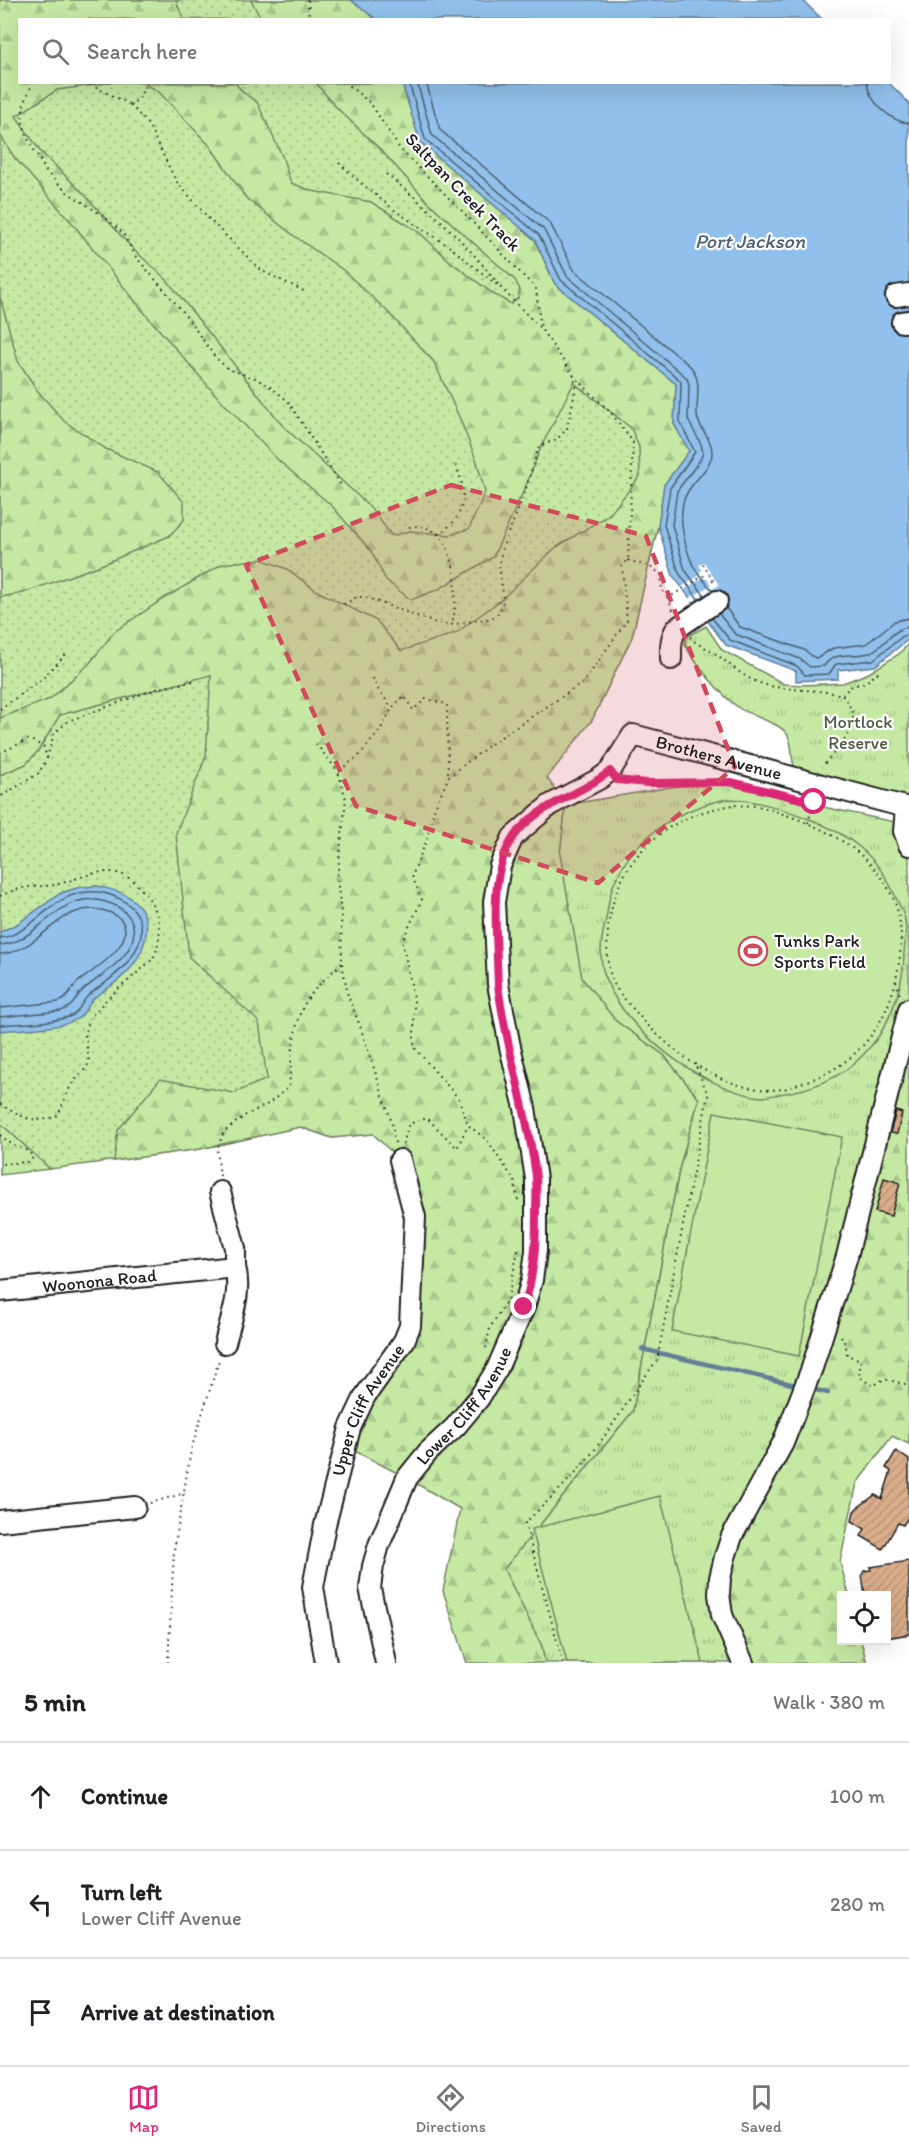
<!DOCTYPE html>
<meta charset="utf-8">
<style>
body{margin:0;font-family:Itim,sans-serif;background:#f6f6f6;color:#202124}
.controls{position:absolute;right:18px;bottom:18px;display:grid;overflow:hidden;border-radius:0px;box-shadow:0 6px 24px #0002}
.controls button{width:54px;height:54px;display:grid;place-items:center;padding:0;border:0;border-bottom:2px solid #e0e0e0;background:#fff;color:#202124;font:30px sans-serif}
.stop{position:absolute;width:18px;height:18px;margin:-14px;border:4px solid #db2777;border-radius:50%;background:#fff}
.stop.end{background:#db2777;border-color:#fff;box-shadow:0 2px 6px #0008}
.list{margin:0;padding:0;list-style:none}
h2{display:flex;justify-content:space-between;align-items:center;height:78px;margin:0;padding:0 24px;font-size:26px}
h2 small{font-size:20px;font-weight:400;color:#757577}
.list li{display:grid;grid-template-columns:39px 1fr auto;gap:18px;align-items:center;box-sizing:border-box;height:108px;padding:0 24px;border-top:2px solid #e0e0e0}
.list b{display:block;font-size:22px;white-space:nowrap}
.list p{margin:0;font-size:20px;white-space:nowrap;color:#757577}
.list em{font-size:20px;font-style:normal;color:#757577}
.icon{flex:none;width:33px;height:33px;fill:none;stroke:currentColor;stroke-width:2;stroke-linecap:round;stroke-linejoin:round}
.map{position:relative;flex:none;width:909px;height:1663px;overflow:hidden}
.search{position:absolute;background:#fff;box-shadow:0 6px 24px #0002;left:18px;right:18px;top:18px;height:66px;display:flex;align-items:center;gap:15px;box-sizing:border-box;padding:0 21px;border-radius:0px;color:#757577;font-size:22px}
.sheet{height:402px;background:#fff}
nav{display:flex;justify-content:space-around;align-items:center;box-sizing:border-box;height:84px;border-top:2px solid #e0e0e0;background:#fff;font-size:16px;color:#757577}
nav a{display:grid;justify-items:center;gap:3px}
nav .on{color:#db2777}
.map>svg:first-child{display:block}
.grass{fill:url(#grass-dots);stroke:#708260;stroke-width:1.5}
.forest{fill:url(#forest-firs);stroke:#708260;stroke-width:1.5}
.park{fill:url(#park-tufts);stroke:#708260;stroke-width:1.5}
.garden{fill:#c5e9a3;stroke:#708260;stroke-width:1.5}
.water{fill:#90c0eb;stroke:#627e98;stroke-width:1.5}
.pier{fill:#fff}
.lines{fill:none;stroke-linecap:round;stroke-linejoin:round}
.shore{stroke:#4a5e6f;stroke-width:1.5}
.stream{stroke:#627e98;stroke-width:4.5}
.building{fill:url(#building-hatch);stroke:#1c1c1c;stroke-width:1.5}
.minor-casing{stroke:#1c1c1c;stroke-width:24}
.path{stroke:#1c1c1c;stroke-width:2;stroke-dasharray:1.5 4.5;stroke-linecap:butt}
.minor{stroke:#fff;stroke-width:20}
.route{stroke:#db2777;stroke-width:8}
.marked{fill:#d1495b;fill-opacity:0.2;stroke:#d1495b;stroke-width:4.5;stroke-dasharray:12 8;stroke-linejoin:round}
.labels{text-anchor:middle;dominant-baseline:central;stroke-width:4.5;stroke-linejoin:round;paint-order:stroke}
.street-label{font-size:18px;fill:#1c1c1c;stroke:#fff}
.park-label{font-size:18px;fill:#4f5a44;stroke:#fff}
.poi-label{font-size:18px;fill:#1c1c1c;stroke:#fff;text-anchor:start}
.water-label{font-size:20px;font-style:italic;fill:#4a5e6f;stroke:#fff}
</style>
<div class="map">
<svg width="909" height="1663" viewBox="0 0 909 1663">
<defs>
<pattern id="grass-dots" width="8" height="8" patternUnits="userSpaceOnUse" patternTransform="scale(1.5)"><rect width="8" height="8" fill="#c5e9a3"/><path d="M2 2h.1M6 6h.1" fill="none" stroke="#a9c78c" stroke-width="1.8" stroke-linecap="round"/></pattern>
<pattern id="forest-firs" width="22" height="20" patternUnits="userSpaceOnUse" patternTransform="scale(1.5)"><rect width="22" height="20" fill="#c5e9a3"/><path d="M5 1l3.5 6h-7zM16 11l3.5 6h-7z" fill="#a9c78c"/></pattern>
<pattern id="park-tufts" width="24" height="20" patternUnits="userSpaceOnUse" patternTransform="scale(1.5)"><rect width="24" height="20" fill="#c5e9a3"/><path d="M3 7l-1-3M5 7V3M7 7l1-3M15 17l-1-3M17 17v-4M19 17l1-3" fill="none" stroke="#a9c78c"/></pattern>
<pattern id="building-hatch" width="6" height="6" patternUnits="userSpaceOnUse" patternTransform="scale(1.5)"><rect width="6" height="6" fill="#d9ad8a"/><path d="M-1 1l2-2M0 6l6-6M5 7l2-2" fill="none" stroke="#ba9476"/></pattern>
</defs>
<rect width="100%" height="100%" fill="#fff"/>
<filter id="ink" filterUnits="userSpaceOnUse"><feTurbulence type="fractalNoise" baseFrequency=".0167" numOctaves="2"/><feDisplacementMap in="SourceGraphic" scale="12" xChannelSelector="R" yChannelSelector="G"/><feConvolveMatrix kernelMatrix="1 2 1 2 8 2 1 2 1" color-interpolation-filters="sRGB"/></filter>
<g filter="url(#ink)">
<polygon class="grass" points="0,0 351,0 377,19 20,20 20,82 402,83 407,96 535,240 664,485 658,526 632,637 592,720 526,770 434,1127 332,1138 300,1127 200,1149 50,1169 0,1123"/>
<g class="forest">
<polygon points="0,0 178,0 177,4 184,19 20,20 20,82 107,83 57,90 16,116 40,151 84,194 132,248 167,280 283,426 371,508 392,536 410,531 449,535 469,529 485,492 477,462 460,419 434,362 386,310 343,270 293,235 246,198 210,146 159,92 144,83 235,83 244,93 257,102 282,156 291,183 312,191 371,202 419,232 452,263 495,295 511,304 518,298 520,290 515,280 429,203 380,149 336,107 316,83 402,83 407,96 487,197 535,240 555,284 676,384 674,424 690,451 664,485 658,526 632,637 592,720 547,778 566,805 560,854 616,1021 664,1055 699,1098 680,1166 633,1411 504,1569 542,1646 545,1663 467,1663 443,1591 460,1509 407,1478 345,1446 404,1341 413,1281 400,1160 373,1134 332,1138 300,1127 200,1149 114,1161 118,1130 160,1079 234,1093 267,1079 259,1022 189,957 176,833 206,756 211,675 60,715 38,751 26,764 0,775 0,718 50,699 89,664 114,632 163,599 222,564 261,559 287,569 317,591 377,621 401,651 456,633 502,599 555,548 610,514 640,476 639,447 631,428 574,383 541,447 525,488 493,557 439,589 411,600 386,580 371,551 331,505 278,460 216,395 148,317 73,224 14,157 0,135"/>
<polygon points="251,0 351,0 377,19 261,19"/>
<polygon points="0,297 18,361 37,390 64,421 106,449 158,472 184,502 184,520 169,536 101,565 23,593 0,597"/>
<polygon points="902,1066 909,1068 909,1444 892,1436 857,1483 840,1562 849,1595 842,1596 842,1640 861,1641 867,1663 754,1663 726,1605 732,1547"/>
</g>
<g class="park">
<path d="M 706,626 L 722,650 L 784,684 L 803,685 L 843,683 L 869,673 L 899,654 L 909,643 L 909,800 L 875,788 L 795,769 C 790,757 794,745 787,734 C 780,723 751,716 739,708 C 720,695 696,664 685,645 L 686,637 Z"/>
<polygon points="712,780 809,804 909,825 909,1042 835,1330 736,1532 726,1605 754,1663 545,1663 542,1646 504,1569 633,1411 680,1166 699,1099 664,1055 616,1021 582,978 560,854 566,805"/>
<polygon points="0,1123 50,1169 0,1175"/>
</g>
<g class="garden">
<path d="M 727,799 C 755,800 778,807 804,817 C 847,833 878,854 896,898 C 899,905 904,912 905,920 C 907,930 905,942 904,953 C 904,981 894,1013 878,1037 C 874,1043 868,1049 863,1055 C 840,1079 812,1089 780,1094 C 774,1095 767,1097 761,1097 C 704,1091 617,1027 603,970 C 599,954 602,934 606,919 C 608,908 609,896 613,886 C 632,838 677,809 727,799 Z"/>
<polygon points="714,1112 842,1137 799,1356 672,1331"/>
<polygon points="660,1496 703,1663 567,1663 532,1529"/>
</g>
<g class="water">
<polygon points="351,0 802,0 822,19 377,20"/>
<polygon points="888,82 909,103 909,639 875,666 838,670 838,679 796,681 796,671 726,645 673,576 658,526 664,485 689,451 674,424 676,384 555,284 535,240 420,142 402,83"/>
<path d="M 98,886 C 108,889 121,891 129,897 C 156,915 148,947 130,969 C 120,981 106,989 94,998 C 87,1004 86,1014 77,1019 C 62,1029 19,1029 0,1031 L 0,932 L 17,924 L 61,893 L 80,887 Z"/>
</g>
<polygon class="pier" points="704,562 719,585 690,603 687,600 711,585 707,579 702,578 681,592 679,589 700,575 700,571 702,570 699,565"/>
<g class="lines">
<g class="shore">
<polyline points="409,82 425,139 539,235 561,280 681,381 680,422 695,452 670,488 664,525 679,573 699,600"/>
<polyline points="417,82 432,135 544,230 567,276 687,378 689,385 688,420 701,444 703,453 700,460 677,491 672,525 685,570 705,596"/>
<path d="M 426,82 L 440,130 L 550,223 L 574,270 L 690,366 C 703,380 696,398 697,415 C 698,429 713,438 712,454 C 710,469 694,480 687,493 C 676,512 684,546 693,565 C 698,574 706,583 713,591"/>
<path d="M 867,82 C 868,101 891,122 909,123"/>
<polyline points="726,608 740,627 804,650 815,658 819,657 833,648 866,644 895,621 909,618"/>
<path d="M 719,614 L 735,634 L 800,659 L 810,667 L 824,666 C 835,650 852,658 869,653 C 884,648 892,628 909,627"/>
<polyline points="712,618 730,640 797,666 805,675 829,674 836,664 873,660 903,636 909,634"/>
<path d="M 0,938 C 36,934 53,887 98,892 C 112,894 129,901 137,914 C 152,941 125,968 105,983 C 99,988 92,991 87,997 C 81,1003 80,1010 73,1015 C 57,1023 19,1023 0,1025"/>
<path d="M 0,945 C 38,943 56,894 97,900 C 110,902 125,908 131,920 C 145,952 101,974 83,990 C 73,999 76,1006 61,1011 L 0,1017"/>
<path d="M 0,954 C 37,953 56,908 93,909 C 102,909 116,913 122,921 C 137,945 91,971 77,983 C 69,990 69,999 58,1002 L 0,1008"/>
</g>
<g class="stream">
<polyline points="642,1349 800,1386"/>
<polyline points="808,1388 828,1393"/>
</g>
</g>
<g class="building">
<polygon points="896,1111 902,1113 897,1134 890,1133"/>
<polygon points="884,1178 900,1183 891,1216 875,1212"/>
<polygon points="896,1451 909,1460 909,1516 903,1525 898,1523 883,1549 861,1536 865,1529 852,1521 854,1511 857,1508 875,1495 882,1499 891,1471 886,1468"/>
<polygon points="909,1561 909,1634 886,1638 886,1596 865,1596 862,1575 864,1571 871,1570 870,1567"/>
</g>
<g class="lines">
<g class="minor-casing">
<g id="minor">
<polyline points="896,296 909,294"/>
<polyline points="902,322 909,321"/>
<path d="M 671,659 C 671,648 670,638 677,628 L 717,601"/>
<polyline points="906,808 904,831 909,845"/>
<path id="s1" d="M 0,1291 L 235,1267 L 235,1248 L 220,1192"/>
<path d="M 225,1343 C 231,1318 242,1293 235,1267"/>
<polyline points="0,1521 135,1507"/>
<path id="s2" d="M 326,1663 L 313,1587 L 325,1525 L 350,1428 L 365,1396 L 404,1341 L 410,1326 L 415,1217 L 400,1160"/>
<path id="s3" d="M 386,1663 L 370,1588 L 373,1566 L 379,1545 L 407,1478 L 428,1452 L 455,1427 L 479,1398 L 497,1369 L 524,1307 L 532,1280 L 536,1251 L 536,1179 L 525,1108 L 510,1047 L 498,984 L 494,902 L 500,866 L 513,837 L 550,805 L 599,779 L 610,771 L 633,735 L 909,808"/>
<polyline points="743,1663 722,1615 719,1594 720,1578 725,1557 732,1536 783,1443 812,1368 847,1256 909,1009"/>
</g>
</g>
<g class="path">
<polyline points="308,0 309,20"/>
<polyline points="33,82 24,104 22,120 28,139 47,173 67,192 105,217 123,233 136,257 184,313 215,357 228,369 255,378 272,388 288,401 341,485"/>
<polyline points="85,82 131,105"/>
<polyline points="345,82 371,104 400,149 462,211 536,289 541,329"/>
<polyline points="145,86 140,97 131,105 149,126 176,181 211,221 262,271 304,291"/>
<path d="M 339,163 L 361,183 L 397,212 L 450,247 L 502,289 L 541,329 L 574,376 L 576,387 L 567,429 L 556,440 L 539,446 C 532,467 527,488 519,508 C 512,526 502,543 500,561 C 497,580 513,606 492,618 L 450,625 L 436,623 L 365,597 L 357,597 L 342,605"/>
<path d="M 386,174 C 429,208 465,241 498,284"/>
<path d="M 409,527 C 458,518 460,594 452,625"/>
<path d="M 438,534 C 468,517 468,490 454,462"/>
<polyline points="628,560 650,567 661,574 662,590 668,598"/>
<polyline points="703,564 715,584"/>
<polyline points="673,610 668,598 708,573"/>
<path d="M 690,637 C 696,645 706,647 713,652 C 729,663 742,677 760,683 C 786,692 815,688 842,695 C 846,700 850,706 852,712 C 858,732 833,752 822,767"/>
<polyline points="373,678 377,688 392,708"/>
<polyline points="842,695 850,687 866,682 879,672"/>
<polyline points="0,709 41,680 68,652"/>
<polyline points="316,744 338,771"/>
<polyline points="0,753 29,739 44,747 47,758 39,773 0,797"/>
<polyline points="47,758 54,734 68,721 156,689 194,681"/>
<polyline points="625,781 647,783 731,782 810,801"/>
<path d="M 735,805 C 744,806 753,805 762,807 C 772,809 782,814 792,817 C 835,833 875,856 894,900 C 902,920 902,942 899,962 C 892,1019 860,1065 804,1082 C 797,1084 790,1088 783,1089 C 727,1096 670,1052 636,1012 C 628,1003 616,991 612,979 C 606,963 607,947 608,930 C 615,859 665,814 735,805 Z"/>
<polyline points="808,823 814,801"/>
<path d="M 0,896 C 7,893 14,890 22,888 C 32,886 43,887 54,885 C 74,881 97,868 117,873 C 126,875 134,881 140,888 C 160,908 165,933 153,959 L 108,998 L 90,1017 L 85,1035 L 89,1061 L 87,1067 L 71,1085 L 58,1115 C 36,1126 19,1116 0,1104"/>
<polyline points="896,981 900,996"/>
<polyline points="0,1135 14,1146 29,1151 33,1158 27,1162 0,1164"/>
<polyline points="395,1143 392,1123 360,1026 348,996 342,963 341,912 337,878 346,799 338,771 358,757 381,729 392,708 404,696 413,710 426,699 447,704 448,775"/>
<polyline points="403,1144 409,1124 427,1118 457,1148 468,1125"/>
<path d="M 220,1176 L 217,1149 L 224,1132 L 244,1116 L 268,1104 L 289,1087 C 291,1065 293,1028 302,1009 C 310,991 328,976 342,963"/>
<polyline points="518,1200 514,1180 487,1140 468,1125 459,1099 414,1047 414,998 402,941 422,900 412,876 427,839 435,807 449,776 495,741 584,682 627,620 622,566 628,560 633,442 612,414 574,376"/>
<polyline points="509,1293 519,1246"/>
<polyline points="841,1336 846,1346 847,1355 861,1360 859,1376 873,1386 884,1379 909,1385"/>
<polyline points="486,1348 490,1328 508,1298"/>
<polyline points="150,1503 185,1493"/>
<polyline points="168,1663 174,1550 191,1450 220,1357"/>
<path d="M 563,1663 L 525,1523 C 552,1497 579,1472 601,1441 C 620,1415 637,1387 657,1360 L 708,1095 L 695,1064"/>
</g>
<use href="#minor" class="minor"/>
</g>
</g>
<g class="lines" filter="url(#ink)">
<path class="route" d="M 524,1307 C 534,1274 536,1248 536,1213 C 536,1201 537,1189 536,1177 C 528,1112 506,1050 498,985 C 497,968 497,951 496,935 C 495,902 494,866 513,838 C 536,804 580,796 610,771 L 617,780 L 647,783 L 731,782 L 814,802"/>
</g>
<path class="marked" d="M 451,485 L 646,536 L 735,767 L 598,883 L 356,806 L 246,565 Z"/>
<defs>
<g id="stadium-ring" transform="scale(1.5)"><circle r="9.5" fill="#fff" stroke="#d1495b" stroke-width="1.5"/><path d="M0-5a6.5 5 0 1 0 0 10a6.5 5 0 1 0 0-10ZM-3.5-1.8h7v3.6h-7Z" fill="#d1495b"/></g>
</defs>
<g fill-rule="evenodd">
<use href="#stadium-ring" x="753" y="951"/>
</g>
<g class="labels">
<g class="street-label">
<text transform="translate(463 192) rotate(46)">Saltpan Creek Track</text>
<text stroke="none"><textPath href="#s3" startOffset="1131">Brothers Avenue</textPath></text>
<text stroke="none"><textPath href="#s1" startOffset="100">Woonona Road</textPath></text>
<text stroke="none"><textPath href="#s3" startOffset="286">Lower Cliff Avenue</textPath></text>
<text stroke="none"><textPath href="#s2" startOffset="264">Upper Cliff Avenue</textPath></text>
</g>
<g class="park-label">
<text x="858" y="722">Mortlock<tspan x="858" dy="21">Reserve</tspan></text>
</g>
<g class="poi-label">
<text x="774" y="941">Tunks Park<tspan x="774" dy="21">Sports Field</tspan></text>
</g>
<g class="water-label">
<text x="750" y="241">Port Jackson</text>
</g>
</g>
</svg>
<div class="controls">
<button><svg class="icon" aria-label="locate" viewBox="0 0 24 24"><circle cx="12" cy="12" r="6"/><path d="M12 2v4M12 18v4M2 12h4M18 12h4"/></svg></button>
</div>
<div class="stop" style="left:814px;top:802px"></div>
<div class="stop end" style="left:524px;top:1307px"></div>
<div class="search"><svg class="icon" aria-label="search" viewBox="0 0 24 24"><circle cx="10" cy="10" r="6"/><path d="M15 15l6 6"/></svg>Search here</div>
</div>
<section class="sheet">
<h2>5 min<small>Walk · 380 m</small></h2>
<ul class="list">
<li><svg class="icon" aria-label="ahead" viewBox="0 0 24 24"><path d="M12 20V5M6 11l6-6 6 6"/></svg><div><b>Continue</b></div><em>100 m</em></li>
<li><svg class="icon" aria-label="left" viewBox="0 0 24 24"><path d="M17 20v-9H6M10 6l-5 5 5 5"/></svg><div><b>Turn left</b><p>Lower Cliff Avenue</p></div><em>280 m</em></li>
<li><svg class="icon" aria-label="arrive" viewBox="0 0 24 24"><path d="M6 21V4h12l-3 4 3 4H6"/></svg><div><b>Arrive at destination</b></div></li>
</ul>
</section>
<nav>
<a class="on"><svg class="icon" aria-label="map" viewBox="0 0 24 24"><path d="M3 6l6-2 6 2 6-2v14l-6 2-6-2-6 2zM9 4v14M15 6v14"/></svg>Map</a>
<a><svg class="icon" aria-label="directions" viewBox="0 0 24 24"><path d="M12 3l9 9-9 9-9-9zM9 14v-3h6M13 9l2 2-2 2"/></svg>Directions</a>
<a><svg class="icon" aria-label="saved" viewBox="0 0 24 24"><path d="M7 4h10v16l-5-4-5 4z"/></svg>Saved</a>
</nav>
